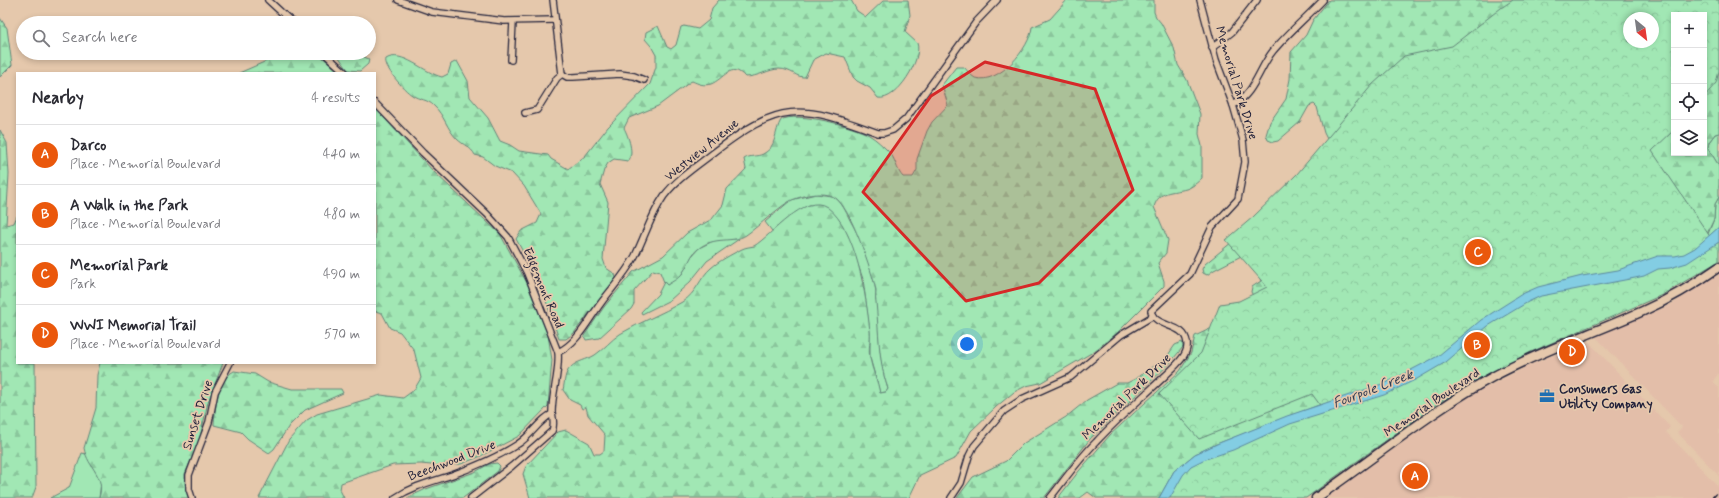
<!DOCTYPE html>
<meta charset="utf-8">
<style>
body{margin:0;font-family:Mynerve,sans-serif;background:#f2f2f3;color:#2b2b33}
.controls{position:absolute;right:12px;top:12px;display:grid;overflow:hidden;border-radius:0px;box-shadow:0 2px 6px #0003}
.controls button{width:36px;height:36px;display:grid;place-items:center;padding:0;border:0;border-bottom:1px solid #e1e1e2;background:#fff;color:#2b2b33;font:20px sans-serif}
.compass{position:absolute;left:1623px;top:12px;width:36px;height:36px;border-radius:50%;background:#fff;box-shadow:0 2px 6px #0003;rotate:151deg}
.you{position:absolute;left:967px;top:344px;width:14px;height:14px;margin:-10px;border:3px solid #fff;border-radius:50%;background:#1a73e8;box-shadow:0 0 0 6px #1a73e833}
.badge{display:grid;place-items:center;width:26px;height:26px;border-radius:50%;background:#ea580c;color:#fff;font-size:13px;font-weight:700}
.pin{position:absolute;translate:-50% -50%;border:2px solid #fff;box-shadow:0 1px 4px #0006}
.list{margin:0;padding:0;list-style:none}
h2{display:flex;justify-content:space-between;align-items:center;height:52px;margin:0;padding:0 16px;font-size:17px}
h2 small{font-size:13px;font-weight:400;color:#7c7c81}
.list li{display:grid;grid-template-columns:26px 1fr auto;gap:12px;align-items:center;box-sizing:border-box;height:60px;padding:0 16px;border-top:1px solid #e1e1e2}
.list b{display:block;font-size:15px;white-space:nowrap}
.list p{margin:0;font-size:13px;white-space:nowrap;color:#7c7c81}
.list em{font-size:13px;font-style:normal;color:#7c7c81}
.icon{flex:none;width:22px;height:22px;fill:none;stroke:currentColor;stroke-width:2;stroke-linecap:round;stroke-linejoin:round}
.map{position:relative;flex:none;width:1719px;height:498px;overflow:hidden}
.search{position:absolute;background:#fff;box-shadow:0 2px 6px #0003;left:16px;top:16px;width:360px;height:44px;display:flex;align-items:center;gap:10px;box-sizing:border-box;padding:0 14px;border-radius:22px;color:#7c7c81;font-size:15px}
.panel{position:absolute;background:#fff;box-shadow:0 2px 6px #0003;left:16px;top:72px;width:360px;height:292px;border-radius:0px}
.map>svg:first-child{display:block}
.built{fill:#e3bea9}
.green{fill:#a1e7b4;stroke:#628478}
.forest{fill:url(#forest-firs);stroke:#628478;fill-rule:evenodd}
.park{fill:url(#park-crowns);stroke:#628478;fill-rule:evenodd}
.water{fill:#83cde3;stroke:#5c89a0}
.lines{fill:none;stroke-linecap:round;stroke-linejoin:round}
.street-casing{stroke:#22223b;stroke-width:8}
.secondary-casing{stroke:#22223b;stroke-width:11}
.street{stroke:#e5c8ac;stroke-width:5.5}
.secondary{stroke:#e5c8ac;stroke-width:8}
.rail{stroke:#22223b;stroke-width:2;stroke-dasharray:6 3;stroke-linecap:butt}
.marked{fill:#d62828;fill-opacity:0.2;stroke:#d62828;stroke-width:3;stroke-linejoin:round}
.labels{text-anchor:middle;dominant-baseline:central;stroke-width:3.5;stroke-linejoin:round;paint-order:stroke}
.street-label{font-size:13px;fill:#22223b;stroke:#e5c8ac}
.poi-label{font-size:13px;font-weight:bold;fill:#22223b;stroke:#e5c8ac;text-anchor:start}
.water-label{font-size:14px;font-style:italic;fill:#313c54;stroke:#e5c8ac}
</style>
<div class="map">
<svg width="1719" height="498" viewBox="0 0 1719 498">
<defs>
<pattern id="forest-firs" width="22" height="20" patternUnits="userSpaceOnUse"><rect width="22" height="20" fill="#a1e7b4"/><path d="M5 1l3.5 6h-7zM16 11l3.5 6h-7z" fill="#8ac69c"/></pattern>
<pattern id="park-crowns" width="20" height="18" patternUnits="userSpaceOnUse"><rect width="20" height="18" fill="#a1e7b4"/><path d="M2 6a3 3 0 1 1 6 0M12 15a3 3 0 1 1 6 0" fill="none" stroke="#8ac69c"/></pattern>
</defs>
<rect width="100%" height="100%" fill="#e5c8ac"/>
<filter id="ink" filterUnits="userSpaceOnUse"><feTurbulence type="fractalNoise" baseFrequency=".025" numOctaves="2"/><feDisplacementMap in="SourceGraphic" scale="8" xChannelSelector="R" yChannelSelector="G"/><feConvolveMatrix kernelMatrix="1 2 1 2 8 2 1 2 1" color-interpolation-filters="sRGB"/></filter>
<g filter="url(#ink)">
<g class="built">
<polygon points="1719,274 1719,373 1713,381 1719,388 1719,476 1677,432 1682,427 1596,337 1670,305"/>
<polygon points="1588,341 1670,427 1666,432 1719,487 1719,498 1326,498 1434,420 1474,394 1528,366"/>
</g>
<g class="green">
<polygon points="1719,133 1719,166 1708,148 1709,142 1715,134"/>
<path d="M 816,194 C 822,195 829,195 834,197 C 842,202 846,212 850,220 C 861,239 873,270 876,292 C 880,325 877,357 888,389 L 886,392 L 880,393 L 870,358 L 870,333 L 863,279 L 848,236 L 843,227 L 827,208 L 817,205 L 809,205 L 788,218 L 772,231 L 765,222 L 791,200 Z"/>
<polygon points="1719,197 1719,227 1706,239 1714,219 1715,204"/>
<polygon points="717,239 739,239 707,261 690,282 670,300 642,314 641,312 658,294 664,282 667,285 682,274 691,257 699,248"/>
<polygon points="82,453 86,454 101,482 99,498 50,498 69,488"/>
</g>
<g class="forest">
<path d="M 719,0 L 851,0 L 857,11 L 866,17 L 884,0 L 908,0 L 910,15 L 905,32 L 917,43 C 923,58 897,102 878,98 L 870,88 L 857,81 L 853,77 L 845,57 L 826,53 L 813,60 L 805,77 C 797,78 791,69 779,69 C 769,69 758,77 745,77 C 731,61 724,79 711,84 C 703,86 699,84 692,81 L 690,82 L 658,106 L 629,118 L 624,128 C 628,135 635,155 628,161 L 614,159 L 608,163 L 604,170 L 600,184 L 608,202 L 603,259 L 606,268 L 615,274 L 616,278 L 574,333 L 566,339 L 559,339 L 540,283 L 516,239 L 521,231 L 537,223 L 541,214 L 524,186 L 512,173 L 495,166 L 483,157 L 475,155 C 471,147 463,145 457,139 C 447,129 444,115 434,106 C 428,99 419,100 412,95 C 404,90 383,67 386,59 C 402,49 424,73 442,77 L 448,74 L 451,64 L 457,61 L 468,81 L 470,97 L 488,118 L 500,141 L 510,145 L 519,151 L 548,155 L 551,159 L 568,169 L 585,156 L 608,127 L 650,84 L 656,67 L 656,55 L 651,46 L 645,39 L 646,32 L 658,26 L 667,47 L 671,49 L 676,45 L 681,27 L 684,26 L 698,29 L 709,20 L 712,8 Z"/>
<path d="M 1067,0 L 1154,0 L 1154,12 L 1156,17 L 1161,23 L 1174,48 L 1178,65 L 1187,80 L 1200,114 L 1199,134 L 1202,146 L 1202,178 C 1198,182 1191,188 1186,189 C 1172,193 1159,190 1154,207 L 1168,240 L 1166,253 L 1158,263 L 1164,281 L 1164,286 L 1116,334 L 1093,352 L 1040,383 L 1026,386 L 1014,392 L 996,407 L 971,431 L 956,458 L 920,475 L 909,498 L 530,498 L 523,474 L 526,466 L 558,432 L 566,430 L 589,443 L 594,454 L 600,454 L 604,451 L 605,435 L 588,415 L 586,407 L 582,409 L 580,405 L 570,400 L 563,390 C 565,382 564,373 571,367 C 577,361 587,360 595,355 C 604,349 611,340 620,334 C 640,322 662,314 682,302 C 697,293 700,277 711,268 C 719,261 732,254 742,249 C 746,247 750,247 754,246 C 771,236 805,192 827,207 C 857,229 866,297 870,331 C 871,340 868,349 870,358 C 872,370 878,381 880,393 L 886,392 L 888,389 C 878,361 879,331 876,302 C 875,298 876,294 876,290 C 872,272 850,205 834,197 C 821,191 805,195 792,200 C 781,205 759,226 746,235 C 732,244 715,235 698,249 C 690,255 689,264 683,272 C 680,278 673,281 667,285 L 664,282 L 660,272 L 653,270 L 634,291 L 634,304 L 631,309 L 599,338 L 586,340 L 584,336 L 604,307 L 633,272 L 663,256 L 687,233 L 712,219 L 723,205 L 727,189 L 746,169 L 744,159 C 750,155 757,157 763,154 C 777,147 774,132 781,120 C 796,111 854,126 869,135 C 876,139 883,146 888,151 C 896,158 896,170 903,177 L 913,177 L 917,170 L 917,159 L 927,131 L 932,122 L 948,105 L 942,85 L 956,67 L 964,67 C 967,70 971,76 975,78 C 999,85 1030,48 1032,27 L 1050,19 Z"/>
<path d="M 1329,0 L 1719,0 L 1719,133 L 1715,134 L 1709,142 L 1708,148 L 1719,166 L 1719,197 L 1715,204 L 1714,219 L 1706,236 L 1324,403 L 1219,443 L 1195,454 L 1174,471 L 1159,498 L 1096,498 L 1088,492 L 1080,498 L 1058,498 L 1079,471 L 1110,435 L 1180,371 L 1191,353 L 1195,336 L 1212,328 L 1255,299 L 1251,292 L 1252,287 L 1261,281 L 1260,279 L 1267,274 L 1247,253 L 1214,270 L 1207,275 L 1203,273 L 1202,269 L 1205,264 L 1237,238 L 1333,151 L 1324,133 L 1317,107 L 1314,104 L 1309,106 L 1300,122 L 1278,141 L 1273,142 L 1268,140 L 1266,135 L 1270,122 L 1286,99 L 1290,79 L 1291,52 L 1306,35 L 1313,20 ZM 1674,15 L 1704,15 L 1704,153 L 1674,153 ZM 1629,18 L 1653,18 L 1653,42 L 1629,42 Z"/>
<polygon points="0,18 7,28 12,65 0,77"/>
<polygon points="285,53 318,53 340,73 239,73"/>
<polygon points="336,53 355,53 369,59 368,64 360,71 348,70"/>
<polygon points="375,108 434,172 500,234 527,283 548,335 552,360 548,406 519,436 479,457 461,464 441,466 421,464 393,465 341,483 340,490 344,498 259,498 289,440 307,420 317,414 381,395 403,398 414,390 421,378 414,350 400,332 390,328 382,313 375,311"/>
<polygon points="0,130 7,143 9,174 6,225 14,223 17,216 17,363 35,363 36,487 32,498 0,498"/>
<polygon points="1182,342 1183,347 1169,364 1090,439 1044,498 957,498 973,477 1006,461 1024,443 1066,417 1087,400 1117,383 1127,383 1137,378 1166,358 1175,345"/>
<path d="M 100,363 L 223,363 L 208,402 L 199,442 L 185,474 L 185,484 L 189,498 L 99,498 C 106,475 88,469 84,448 L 96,408 L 97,375 Z"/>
<path d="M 234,371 L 255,374 L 268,382 L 292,389 L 341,389 L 343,393 L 305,410 L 289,426 L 274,449 L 269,453 L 248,439 L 241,432 L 214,425 C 215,409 217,380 234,371 Z"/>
<polygon points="497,463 500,466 498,471 463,498 407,498 426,489 475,472 489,464"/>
</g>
<path class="park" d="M 1513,0 L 1719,0 L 1719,71 L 1716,83 L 1704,97 L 1704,15 L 1674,15 L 1674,130 L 1652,151 L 1715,244 L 1719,242 L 1719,261 L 1662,295 L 1531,352 L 1480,378 L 1434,406 L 1306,498 L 1166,498 L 1183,471 L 1199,457 L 1320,405 L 1312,394 L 1199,439 L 1159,394 L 1201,353 L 1220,304 L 1239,301 L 1267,287 L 1226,240 L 1253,217 L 1297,174 L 1372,85 L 1404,56 L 1452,46 L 1501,8 ZM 1629,18 L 1653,18 L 1653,42 L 1629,42 Z"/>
<polygon class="water" points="1719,227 1719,242 1687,263 1670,268 1658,269 1644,276 1635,278 1541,296 1528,302 1488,326 1446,362 1417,379 1384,395 1290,424 1233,450 1203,460 1191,466 1183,475 1170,498 1159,498 1174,471 1195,454 1219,443 1287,416 1388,382 1438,356 1481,320 1522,294 1538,287 1582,276 1618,270 1658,256 1675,256 1684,254 1695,248"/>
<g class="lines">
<g class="street-casing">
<g id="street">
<polyline points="268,0 293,23"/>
<polyline points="398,0 432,12 504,21 555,20"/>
<polyline points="553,0 562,74"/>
<polyline points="1212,48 1232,32 1257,0"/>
<polyline points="324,53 346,73"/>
<polyline points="511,60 513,22"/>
<polyline points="562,74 567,77 573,77 620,74 634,76 644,80"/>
<path d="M 375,103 L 423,153 L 487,214 L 508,237 L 527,273 L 558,352 C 560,372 552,392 552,412 C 553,419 555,425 552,431 L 512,466 L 471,498"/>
<path d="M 1233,105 C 1254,95 1259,68 1273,51 C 1288,33 1307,17 1323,0"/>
<polyline points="525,113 537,110 557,78 562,74"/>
<path d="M 558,352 C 577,344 589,319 601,303 C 613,287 626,273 635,256 C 645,236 651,215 664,196 C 677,179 695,167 712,154 C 779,102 799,103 878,133 L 884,133 L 893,130 L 906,119 L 976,22 L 997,0"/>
<polyline points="192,498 189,489 189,475 209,422 215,392 230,363"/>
<path d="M 395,498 C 413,486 431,482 452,475 C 474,467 498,457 518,444 C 531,436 540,419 552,414"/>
<polyline points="951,498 961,483 969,456 974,446 1004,411 1022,399 1071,377 1121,335 1153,316"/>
<path d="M 1050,498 C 1065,479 1079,459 1096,442 C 1118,418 1143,397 1166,375 C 1174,367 1189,355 1187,343 C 1185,322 1155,329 1151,311 L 1190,274 L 1212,227 L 1238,199 L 1245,162 L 1243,140 L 1233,105 L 1216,60 L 1200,0"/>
</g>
</g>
<g class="secondary-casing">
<path id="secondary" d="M 1316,498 C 1376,457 1432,410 1496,375 C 1543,350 1594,333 1643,311 C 1670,299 1695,284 1719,267"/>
</g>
<use href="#street" class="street"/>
<use href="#secondary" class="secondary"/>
<polyline class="rail" points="1712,498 1719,491"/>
</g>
</g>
<path class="marked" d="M 985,62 L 1095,89 L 1133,190 L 1039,283 L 966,301 L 863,192 L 931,96 Z"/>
<defs>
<g id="office-bare" transform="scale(1.2)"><path d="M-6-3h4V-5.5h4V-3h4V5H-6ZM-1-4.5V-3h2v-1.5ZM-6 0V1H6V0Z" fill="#1f6fb2" stroke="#e5c8ac" stroke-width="2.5" paint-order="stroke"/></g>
</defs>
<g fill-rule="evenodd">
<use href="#office-bare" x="1547" y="396"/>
</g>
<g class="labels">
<g class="street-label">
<text transform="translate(1236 83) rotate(73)">Memorial Park Drive</text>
<text transform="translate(702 150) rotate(-39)">Westview Avenue</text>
<text transform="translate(543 288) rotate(67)">Edgemont Road</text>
<text transform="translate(1127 397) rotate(-44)">Memorial Park Drive</text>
<text transform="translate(1432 403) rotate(-34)">Memorial Boulevard</text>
<text transform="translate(198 415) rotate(-72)">Sunset Drive</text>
<text transform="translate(452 461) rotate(-21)">Beechwood Drive</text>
</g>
<g class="poi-label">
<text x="1559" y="389">Consumers Gas<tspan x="1559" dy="15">Utility Company</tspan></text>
</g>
<g class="water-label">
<text transform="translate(1373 389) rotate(-21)">Fourpole Creek</text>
</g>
</g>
</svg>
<div class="controls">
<button>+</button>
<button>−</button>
<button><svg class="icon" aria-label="locate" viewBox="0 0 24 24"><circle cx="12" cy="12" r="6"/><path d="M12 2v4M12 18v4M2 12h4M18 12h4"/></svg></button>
<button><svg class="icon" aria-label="layers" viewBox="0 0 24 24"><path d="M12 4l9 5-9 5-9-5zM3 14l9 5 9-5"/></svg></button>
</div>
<svg class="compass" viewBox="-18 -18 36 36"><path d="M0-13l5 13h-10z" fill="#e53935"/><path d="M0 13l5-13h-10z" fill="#7c7c81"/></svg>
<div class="you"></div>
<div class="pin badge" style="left:1415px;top:476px">A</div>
<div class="pin badge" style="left:1477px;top:345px">B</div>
<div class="pin badge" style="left:1478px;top:252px">C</div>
<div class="pin badge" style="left:1572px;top:352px">D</div>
<div class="search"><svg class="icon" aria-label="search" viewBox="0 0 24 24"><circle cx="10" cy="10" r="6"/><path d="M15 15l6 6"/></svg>Search here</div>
<section class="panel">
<h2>Nearby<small>4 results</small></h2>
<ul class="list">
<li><span class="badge">A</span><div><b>Darco</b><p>Place · Memorial Boulevard</p></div><em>440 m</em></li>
<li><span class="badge">B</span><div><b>A Walk in the Park</b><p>Place · Memorial Boulevard</p></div><em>480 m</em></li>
<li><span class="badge">C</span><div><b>Memorial Park</b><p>Park</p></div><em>490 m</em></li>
<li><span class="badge">D</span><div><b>WWI Memorial Trail</b><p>Place · Memorial Boulevard</p></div><em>570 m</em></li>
</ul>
</section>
</div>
